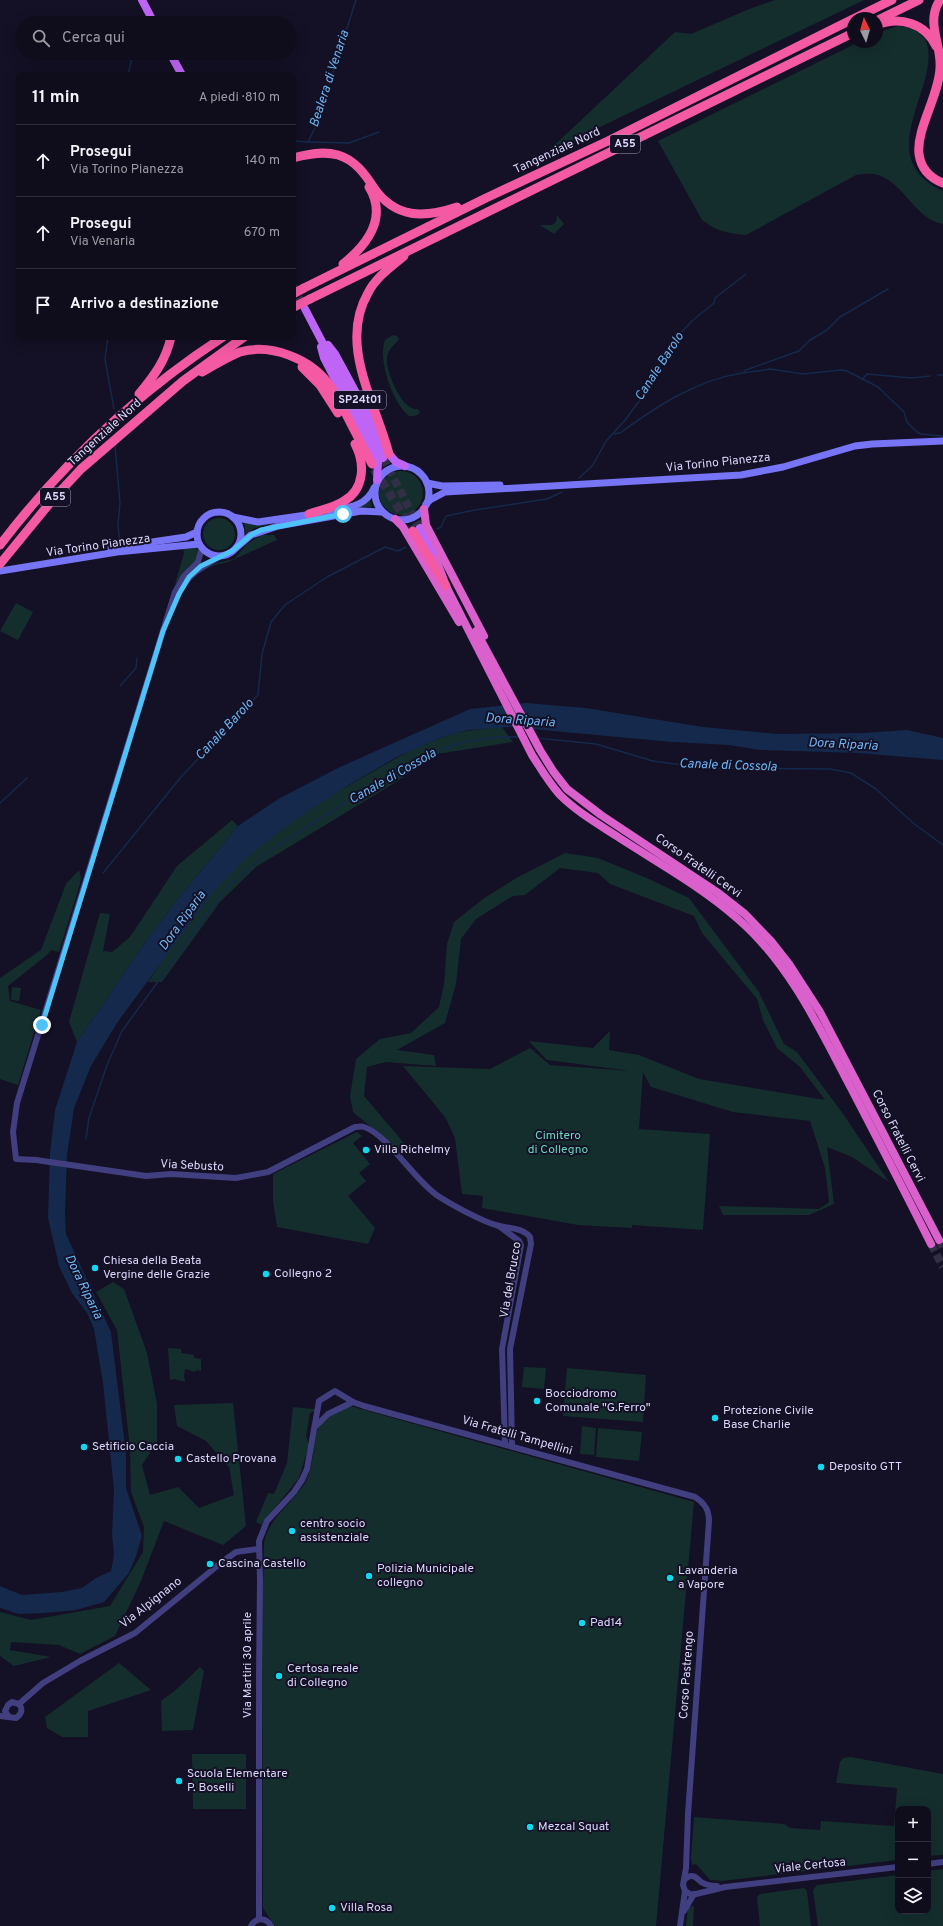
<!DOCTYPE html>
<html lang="it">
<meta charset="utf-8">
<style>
body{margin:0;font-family:Overpass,sans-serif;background:#181525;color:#f1f3f6}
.controls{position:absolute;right:12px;bottom:12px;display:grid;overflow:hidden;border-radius:8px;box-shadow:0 4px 16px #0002}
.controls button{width:36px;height:36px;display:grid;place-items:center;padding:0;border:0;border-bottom:1px solid #2f2c3b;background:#0f0c1c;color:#f1f3f6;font:20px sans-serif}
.compass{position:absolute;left:847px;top:12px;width:36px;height:36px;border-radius:50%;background:#0f0c1c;box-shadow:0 4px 16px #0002;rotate:355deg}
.stop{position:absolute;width:12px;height:12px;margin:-9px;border:3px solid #4fc3f7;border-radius:50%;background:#fff}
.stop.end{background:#4fc3f7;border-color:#fff;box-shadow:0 1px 4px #0008}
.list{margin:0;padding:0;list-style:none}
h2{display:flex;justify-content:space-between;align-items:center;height:52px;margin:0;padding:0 16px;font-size:17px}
h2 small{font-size:13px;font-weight:400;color:#9b9ba3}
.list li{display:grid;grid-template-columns:26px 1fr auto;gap:12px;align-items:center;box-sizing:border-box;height:72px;padding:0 16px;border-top:1px solid #2f2c3b}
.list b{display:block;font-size:15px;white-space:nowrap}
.list p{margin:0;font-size:13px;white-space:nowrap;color:#9b9ba3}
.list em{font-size:13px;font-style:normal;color:#9b9ba3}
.icon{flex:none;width:22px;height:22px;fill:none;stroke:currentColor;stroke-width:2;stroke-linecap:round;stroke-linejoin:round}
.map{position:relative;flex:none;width:943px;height:1926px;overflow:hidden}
.search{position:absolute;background:#0f0c1c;box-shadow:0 4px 16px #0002;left:16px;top:16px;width:280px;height:44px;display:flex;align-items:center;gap:10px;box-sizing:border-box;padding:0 14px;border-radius:22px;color:#9b9ba3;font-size:15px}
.panel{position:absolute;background:#0f0c1c;box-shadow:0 4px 16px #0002;left:16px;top:72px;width:280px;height:268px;border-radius:8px}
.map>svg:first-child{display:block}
.green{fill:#142e2d}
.water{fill:#14294b}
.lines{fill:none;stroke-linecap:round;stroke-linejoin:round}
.stream{stroke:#14294b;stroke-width:1.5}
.primary-tunnel{stroke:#322e45;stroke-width:8;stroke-dasharray:8 4;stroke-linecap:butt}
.trunk-tunnel{stroke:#322e45;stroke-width:8;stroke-dasharray:8 4;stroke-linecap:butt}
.motorway-tunnel{stroke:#322e45;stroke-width:9;stroke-dasharray:9 4.5;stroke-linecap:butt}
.tertiary{stroke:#413f80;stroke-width:6}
.secondary{stroke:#7774f6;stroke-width:7}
.primary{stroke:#bf65f5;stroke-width:8}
.trunk{stroke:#da60cc;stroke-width:8}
.motorway{stroke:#f45aa4;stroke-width:9}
.motorway-bridge{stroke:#f45aa4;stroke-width:9}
.route{stroke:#4fc3f7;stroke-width:5}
.poi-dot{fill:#10d9ef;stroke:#141025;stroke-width:1.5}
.labels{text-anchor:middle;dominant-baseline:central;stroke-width:4;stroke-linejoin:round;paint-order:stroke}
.shield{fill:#141025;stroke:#9f9bbc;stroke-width:1}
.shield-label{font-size:11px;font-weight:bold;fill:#dbd7fc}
.street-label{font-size:12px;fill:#dbd7fc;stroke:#141025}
.park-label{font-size:12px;fill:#67d8bc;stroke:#141025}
.poi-label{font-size:12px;fill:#dbd7fc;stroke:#141025;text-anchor:start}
.water-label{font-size:13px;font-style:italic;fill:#6cb6f5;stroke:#141025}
</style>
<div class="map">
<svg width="943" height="1926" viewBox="0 0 943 1926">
<rect width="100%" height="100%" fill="#141025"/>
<g class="green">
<polygon points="775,0 864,0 546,153 675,32 691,34 749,9"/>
<path d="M 898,26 C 911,27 919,30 926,41 C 943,85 868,157 943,191 L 943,224 C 917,221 904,183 878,175 C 871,173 864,174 856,175 L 746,235 C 728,233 718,232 702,220 L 658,141 L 859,42 L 877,42 L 877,33 Z"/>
<polygon points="557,215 564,224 554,234 541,226 540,225 552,225 556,222"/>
<path d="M 393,335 L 397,336 L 399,339 C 395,345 388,349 387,357 C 385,370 402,412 418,409 L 420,413 L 415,416 L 409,416 C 393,403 379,363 384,343 C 385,339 390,337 393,335 Z"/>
<circle cx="401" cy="493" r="22"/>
<polygon points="370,499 372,507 366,507 267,525 255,528 246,534 244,523 260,524"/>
<circle cx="219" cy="534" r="16"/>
<polygon points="261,535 274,535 277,540 228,562 215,565 200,572 216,563 234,559 247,544"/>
<polygon points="195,547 198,550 198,558 175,584 184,553 183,548"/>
<polygon points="16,603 33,612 18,640 0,631"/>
<path d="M 502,727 L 513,742 L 437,754 L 393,784 L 256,867 L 220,902 L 162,982 L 148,982 C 169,951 189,920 213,891 C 254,842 316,803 372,772 C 394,759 418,746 443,737 C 462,730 482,729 502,727 Z"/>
<polygon points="232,820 238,826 176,901 142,947 77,1042 69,1022 100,913 110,914 103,951 112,952 130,937 177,866"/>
<polygon points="565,853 598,858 649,879 689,898 759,992 784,1044 797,1052 841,1111 889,1182 852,1157 827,1147 834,1204 809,1215 723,1215 719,1206 819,1209 829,1202 825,1168 810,1121 733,1112 651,1087 643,1072 639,1129 710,1134 703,1230 632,1225 632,1228 578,1225 482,1208 483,1196 462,1194 455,1138 445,1117 403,1066 490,1069 530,1048 550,1065 631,1071 547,1060 529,1041 593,1048 610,1031 609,1050 639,1055 699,1079 825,1100 800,1067 777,1048 763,1020 757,999 702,933 694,916 610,884 598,873 560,868 525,895 513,896 476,919 461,939 456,984 445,1023 397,1050 434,1055 436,1066 386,1062 367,1067 364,1096 404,1143 401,1155 395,1147 353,1112 350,1096 356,1059 380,1039 411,1033 439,1007 444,984 447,944 454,922 483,899 518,877"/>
<polygon points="79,870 81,877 80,884 59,952 51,950 48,954 8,986 10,1001 41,1010 18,1085 0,1079 0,978 41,950 66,884"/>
<polygon points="12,987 21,988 19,1001 11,1000"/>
<polygon points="357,1132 362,1136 353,1143 370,1164 359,1173 366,1181 348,1196 375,1228 368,1244 277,1227 273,1201 273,1174"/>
<polygon points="113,1282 124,1289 147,1353 157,1404 157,1442 142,1465 150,1495 178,1487 199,1508 234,1495 229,1467 206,1441 177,1426 174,1405 233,1403 246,1526 223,1545 164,1521 141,1581 115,1636 80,1654 59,1645 11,1642 10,1650 51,1657 14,1666 0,1656 0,1612 31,1620 110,1606 143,1552 144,1527 131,1492 130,1449 117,1330 96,1292"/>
<polygon points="168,1348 181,1349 181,1353 194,1355 194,1358 201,1359 201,1371 196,1370 195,1372 185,1369 184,1376 185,1382 175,1379 170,1380"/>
<polygon points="524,1367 546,1368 544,1389 522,1387"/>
<polygon points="567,1368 646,1375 643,1422 563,1416"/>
<path d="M 350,1406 L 694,1502 L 656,1926 L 275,1926 L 263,1908 L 262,1637 L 264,1543 C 269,1517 292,1504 305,1483 C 315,1465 312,1443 319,1426 C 324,1416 341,1410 350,1406 Z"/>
<polygon points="293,1407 314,1409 314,1411 310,1413 306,1436 309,1445 299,1478 261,1525 256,1522 268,1493 274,1494 287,1463"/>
<polygon points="582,1426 596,1428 594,1455 580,1454"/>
<polygon points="598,1428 642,1432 639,1461 596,1457"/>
<polygon points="119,1663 151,1690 88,1711 88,1737 62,1737 47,1728 45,1717"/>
<polygon points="200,1667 204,1671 193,1730 162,1731 161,1701 177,1689"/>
<polygon points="192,1754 246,1754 246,1809 193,1809"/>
<polygon points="851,1757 943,1774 943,1855 928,1856 928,1809 898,1809 898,1860 722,1881 710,1880 696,1864 692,1865 691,1858 694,1817 784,1824 790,1828 820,1830 821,1821 894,1826 897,1788 836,1783 840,1762 843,1758"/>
<polygon points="943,1869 943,1926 818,1926 813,1890 817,1885 898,1875 898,1911 928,1911 928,1871"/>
<polygon points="804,1888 807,1891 811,1926 760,1926 757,1897 760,1894"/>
<polygon points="694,1906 693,1926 686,1926 688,1907"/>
</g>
<polygon class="water" points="526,703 586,708 703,727 778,734 862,733 907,730 943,738 943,760 858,753 760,750 729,745 672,742 510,727 468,730 442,737 395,758 347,786 296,819 247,857 214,891 117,1023 91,1066 74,1108 67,1155 65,1214 66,1234 111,1332 126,1454 126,1488 142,1536 136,1556 129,1573 104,1602 76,1610 44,1613 19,1614 0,1608 0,1586 22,1595 61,1592 82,1588 96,1578 111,1571 114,1555 112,1534 114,1490 103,1383 94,1329 87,1313 72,1293 59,1266 48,1218 50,1153 55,1110 77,1042 142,947 176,901 238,826 280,798 340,767 470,709"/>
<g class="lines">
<g class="stream">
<polyline points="128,75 133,53"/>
<polyline points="293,141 308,142 315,128 356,0"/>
<polyline points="308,142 349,143 379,132"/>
<polyline points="888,289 840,317 827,330 810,340 799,351 746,370 743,373 770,369 803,374 841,370 847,371 878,387 904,412 907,422 917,432 921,434 943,436"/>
<polyline points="108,337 105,359 114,409"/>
<polyline points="938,375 943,375"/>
<polyline points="862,380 867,374 912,378 930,376"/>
<path d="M 614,434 L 620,433 C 657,406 697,380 742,373"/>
<polyline points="115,445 120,503 118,525 120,544"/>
<polyline points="579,478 593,465 606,441 626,419 645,393 661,362 667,358 674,340 692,321 714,303 715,298 746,274"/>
<polyline points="437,529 441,527 446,516 475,510 547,499 562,492"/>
<polyline points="120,686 136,668 137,658"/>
<polyline points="537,738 596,744 653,761 705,768 830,769 851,773 876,789 913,823 943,845"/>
<polyline points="0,803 27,778"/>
<polyline points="103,873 181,777 258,695 262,654 271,622 285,605 327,577 385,547 398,551 406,547"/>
<polyline points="86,1139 89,1118 107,1065 122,1031 226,888 271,850 383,779 430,753 463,742 497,737 519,737"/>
</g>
<g class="primary-tunnel">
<polyline points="293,287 305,309"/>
<polyline points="383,458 420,528"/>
</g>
<g class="trunk-tunnel">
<polyline points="939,1240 943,1248"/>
<polyline points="931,1244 943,1267"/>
</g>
<polyline class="motorway-tunnel" points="374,469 413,531"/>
<g class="tertiary">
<path d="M 202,548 L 198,562 L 184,576 L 175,592 L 17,1103 L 13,1132 L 16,1159 L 36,1160 L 146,1176 L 171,1174 L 236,1178 L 268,1172 L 355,1127 C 358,1127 362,1126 364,1127 C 387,1134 415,1181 438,1196 C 452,1205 483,1222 499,1226 C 508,1228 523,1228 530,1237 L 531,1244 L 510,1349 L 512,1446"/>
<path d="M 174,602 C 187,575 195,571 221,556"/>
<polyline points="499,1226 519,1241 521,1245 502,1349 505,1444"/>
<polyline points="316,1426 328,1414 353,1402"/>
<polyline points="19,1704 43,1683 80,1661 135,1633 222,1562 236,1552 258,1549"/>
<path d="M 0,1716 L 16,1718 C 22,1714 23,1709 19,1704 L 12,1702 L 8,1705 L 5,1711 L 9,1717"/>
<polyline points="928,1864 943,1862"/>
<path d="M 685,1879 C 692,1873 696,1877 701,1882 C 706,1885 712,1886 717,1886"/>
<polyline points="684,1911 694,1894"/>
<path d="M 259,1919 L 259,1678 L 260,1581 L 259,1541 L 267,1521 L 294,1492 L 302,1480 L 307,1469 L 319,1401 L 335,1391 L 353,1402 L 364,1406 L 695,1497 C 704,1503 709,1509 709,1521 L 688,1814 L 686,1868 L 683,1885 L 685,1891 L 692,1895 L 725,1887 L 898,1867"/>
<path d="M 251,1926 C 256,1917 266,1917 271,1926"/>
<polyline points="680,1926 685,1891"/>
</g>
<g class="secondary">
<circle cx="402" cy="493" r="27"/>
<polyline points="427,483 442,486 500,485"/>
<polyline points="426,504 430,500 445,492 741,475 783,467 855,446 872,444 943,441"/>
<path d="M 329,511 C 347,508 366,507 374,488"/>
<circle cx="219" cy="534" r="22"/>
<polyline points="233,517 258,522 313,514"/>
<polyline points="237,547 251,535 278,526 361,511 382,512"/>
<polyline points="111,548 186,537 197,532"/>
<polyline points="0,571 117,552 199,544"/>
</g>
<g class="primary">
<polyline points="142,0 154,23"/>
<polyline points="170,53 182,75"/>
<polyline points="305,309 383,458"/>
<polyline points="328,345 335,354 389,454 396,462 405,466"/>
<polyline points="321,347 324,358 378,462 377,480"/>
<polyline points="420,528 436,559"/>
</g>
<g class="trunk">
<polyline points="424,509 426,525 484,636"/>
<polyline points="395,519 403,527 459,622"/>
<path d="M 436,559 L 446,586 L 532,755 C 541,769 549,783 560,795 C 577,812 598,824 618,837 C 658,863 702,887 738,919 C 790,964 820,1029 851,1088 C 878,1140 905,1192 931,1244"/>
<polyline points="476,631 540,750 553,771 567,789 601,815 717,892 745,914 771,941 789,964 820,1012 939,1240"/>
</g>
<g class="motorway">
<path d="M 940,0 C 925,22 942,45 940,68 C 939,96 916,129 919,154 C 921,169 930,178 943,183"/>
<polyline points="855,18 892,0"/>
<polyline points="878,20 919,0"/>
<path d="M 877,25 C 900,16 925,23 936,46"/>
<path d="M 293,158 C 308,154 323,151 338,155 C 355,160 365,174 374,188 C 396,219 424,218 457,207"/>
<path d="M 343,264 C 367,245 388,218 369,187"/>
<polyline points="304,288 486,198 608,141 853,19"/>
<polyline points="310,299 853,33"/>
<polyline points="302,367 320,385 338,413"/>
<path d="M 202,372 C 215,365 227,357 240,352 C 271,343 310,359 328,383 C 335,392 340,403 345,412 C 354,430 363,447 372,464"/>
<path d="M 139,394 C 154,376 166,360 171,337"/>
<path d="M 389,454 C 376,403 338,345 368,293 C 376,277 391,267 404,256"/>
<path d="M 309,514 C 320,510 334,508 344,501 C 365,489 365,463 355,444"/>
<polyline points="413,531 446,586"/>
<path d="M 0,545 C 62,464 137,393 223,337"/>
<polyline points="0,564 54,498 81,469 183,381 244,337"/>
</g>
<g class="motorway-bridge">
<polyline points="293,294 304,288"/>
<polyline points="294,307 310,299"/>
</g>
</g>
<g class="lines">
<polyline class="route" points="42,1025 163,631 179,594 189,577 201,566 232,551 251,535 261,530 343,514"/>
</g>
<g class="poi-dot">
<circle cx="366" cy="1150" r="4"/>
<circle cx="95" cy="1268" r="4"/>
<circle cx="266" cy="1274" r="4"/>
<circle cx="537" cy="1401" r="4"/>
<circle cx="715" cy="1418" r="4"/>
<circle cx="84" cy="1447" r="4"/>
<circle cx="178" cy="1459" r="4"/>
<circle cx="821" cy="1467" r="4"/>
<circle cx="292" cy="1531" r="4"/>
<circle cx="210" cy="1564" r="4"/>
<circle cx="369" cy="1576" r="4"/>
<circle cx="670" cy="1578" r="4"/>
<circle cx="582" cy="1623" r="4"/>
<circle cx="279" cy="1676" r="4"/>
<circle cx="179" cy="1781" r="4"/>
<circle cx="530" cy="1827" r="4"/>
<circle cx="332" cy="1908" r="4"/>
</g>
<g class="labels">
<g class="shield">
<rect x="610" y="135" width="30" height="18" rx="3"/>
<rect x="334" y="391" width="52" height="18" rx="3"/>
<rect x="40" y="488" width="30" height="18" rx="3"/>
</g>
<g class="shield-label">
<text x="625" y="144">A55</text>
<text x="360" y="400">SP24t01</text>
<text x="55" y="497">A55</text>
</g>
<g class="street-label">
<text transform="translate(557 151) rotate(-25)">Tangenziale Nord</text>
<text transform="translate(105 433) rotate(-42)">Tangenziale Nord</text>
<text transform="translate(718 463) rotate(-6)">Via Torino Pianezza</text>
<text transform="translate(98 546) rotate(-8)">Via Torino Pianezza</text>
<text transform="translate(698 866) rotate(35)">Corso Fratelli Cervi</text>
<text transform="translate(898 1136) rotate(63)">Corso Fratelli Cervi</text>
<text transform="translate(192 1166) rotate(3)">Via Sebusto</text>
<text transform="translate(511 1280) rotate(-80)">Via del Brucco</text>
<text transform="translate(517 1436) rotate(16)">Via Fratelli Tampellini</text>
<text transform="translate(151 1603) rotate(-38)">Via Alpignano</text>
<text transform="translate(248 1665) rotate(-90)">Via Martiri 30 aprile</text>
<text transform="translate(687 1675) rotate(-86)">Corso Pastrengo</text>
<text transform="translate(810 1866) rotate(-6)">Viale Certosa</text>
</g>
<g class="park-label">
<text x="558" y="1136">Cimitero<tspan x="558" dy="14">di Collegno</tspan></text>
</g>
<g class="poi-label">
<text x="374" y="1150">Villa Richelmy</text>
<text x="103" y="1261">Chiesa della Beata<tspan x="103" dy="14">Vergine delle Grazie</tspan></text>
<text x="274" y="1274">Collegno 2</text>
<text x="545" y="1394">Bocciodromo<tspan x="545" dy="14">Comunale "G.Ferro"</tspan></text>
<text x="723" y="1411">Protezione Civile<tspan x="723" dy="14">Base Charlie</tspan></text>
<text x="92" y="1447">Setificio Caccia</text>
<text x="186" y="1459">Castello Provana</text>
<text x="829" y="1467">Deposito GTT</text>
<text x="300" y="1524">centro socio<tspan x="300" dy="14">assistenziale</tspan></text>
<text x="218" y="1564">Cascina Castello</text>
<text x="377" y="1569">Polizia Municipale<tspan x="377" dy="14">collegno</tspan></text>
<text x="678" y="1571">Lavanderia<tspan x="678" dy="14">a Vapore</tspan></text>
<text x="590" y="1623">Pad14</text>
<text x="287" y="1669">Certosa reale<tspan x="287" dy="14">di Collegno</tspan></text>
<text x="187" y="1774">Scuola Elementare<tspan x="187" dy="14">P. Boselli</tspan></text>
<text x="538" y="1827">Mezcal Squat</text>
<text x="340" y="1908">Villa Rosa</text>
</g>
<g class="water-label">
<text transform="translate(330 79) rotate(-72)">Bealera di Venaria</text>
<text transform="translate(660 367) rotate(-57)">Canale Barolo</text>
<text transform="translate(520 721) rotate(4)">Dora Riparia</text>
<text transform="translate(225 730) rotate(-47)">Canale Barolo</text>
<text transform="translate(843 745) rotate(3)">Dora Riparia</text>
<text transform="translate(728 766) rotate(2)">Canale di Cossola</text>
<text transform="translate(393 777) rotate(-30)">Canale di Cossola</text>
<text transform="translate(183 921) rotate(-54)">Dora Riparia</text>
<text transform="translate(83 1287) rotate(64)">Dora Riparia</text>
</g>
</g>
</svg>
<div class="controls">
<button>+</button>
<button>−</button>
<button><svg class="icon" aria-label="layers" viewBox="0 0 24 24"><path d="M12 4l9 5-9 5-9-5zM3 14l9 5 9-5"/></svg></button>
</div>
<svg class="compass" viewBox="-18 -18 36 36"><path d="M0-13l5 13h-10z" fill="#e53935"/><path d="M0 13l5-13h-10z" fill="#9b9ba3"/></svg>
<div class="stop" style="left:343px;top:514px"></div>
<div class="stop end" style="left:42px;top:1025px"></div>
<div class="search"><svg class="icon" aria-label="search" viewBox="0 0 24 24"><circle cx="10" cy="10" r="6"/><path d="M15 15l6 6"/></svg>Cerca qui</div>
<section class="panel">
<h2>11 min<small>A piedi · 810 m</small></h2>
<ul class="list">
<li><svg class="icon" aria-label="ahead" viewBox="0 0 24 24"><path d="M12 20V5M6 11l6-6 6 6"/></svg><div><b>Prosegui</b><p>Via Torino Pianezza</p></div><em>140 m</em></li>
<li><svg class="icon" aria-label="ahead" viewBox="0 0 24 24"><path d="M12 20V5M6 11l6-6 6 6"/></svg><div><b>Prosegui</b><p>Via Venaria</p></div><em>670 m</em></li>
<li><svg class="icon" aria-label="arrive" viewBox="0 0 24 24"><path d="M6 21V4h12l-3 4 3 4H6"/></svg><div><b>Arrivo a destinazione</b></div></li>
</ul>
</section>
</div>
